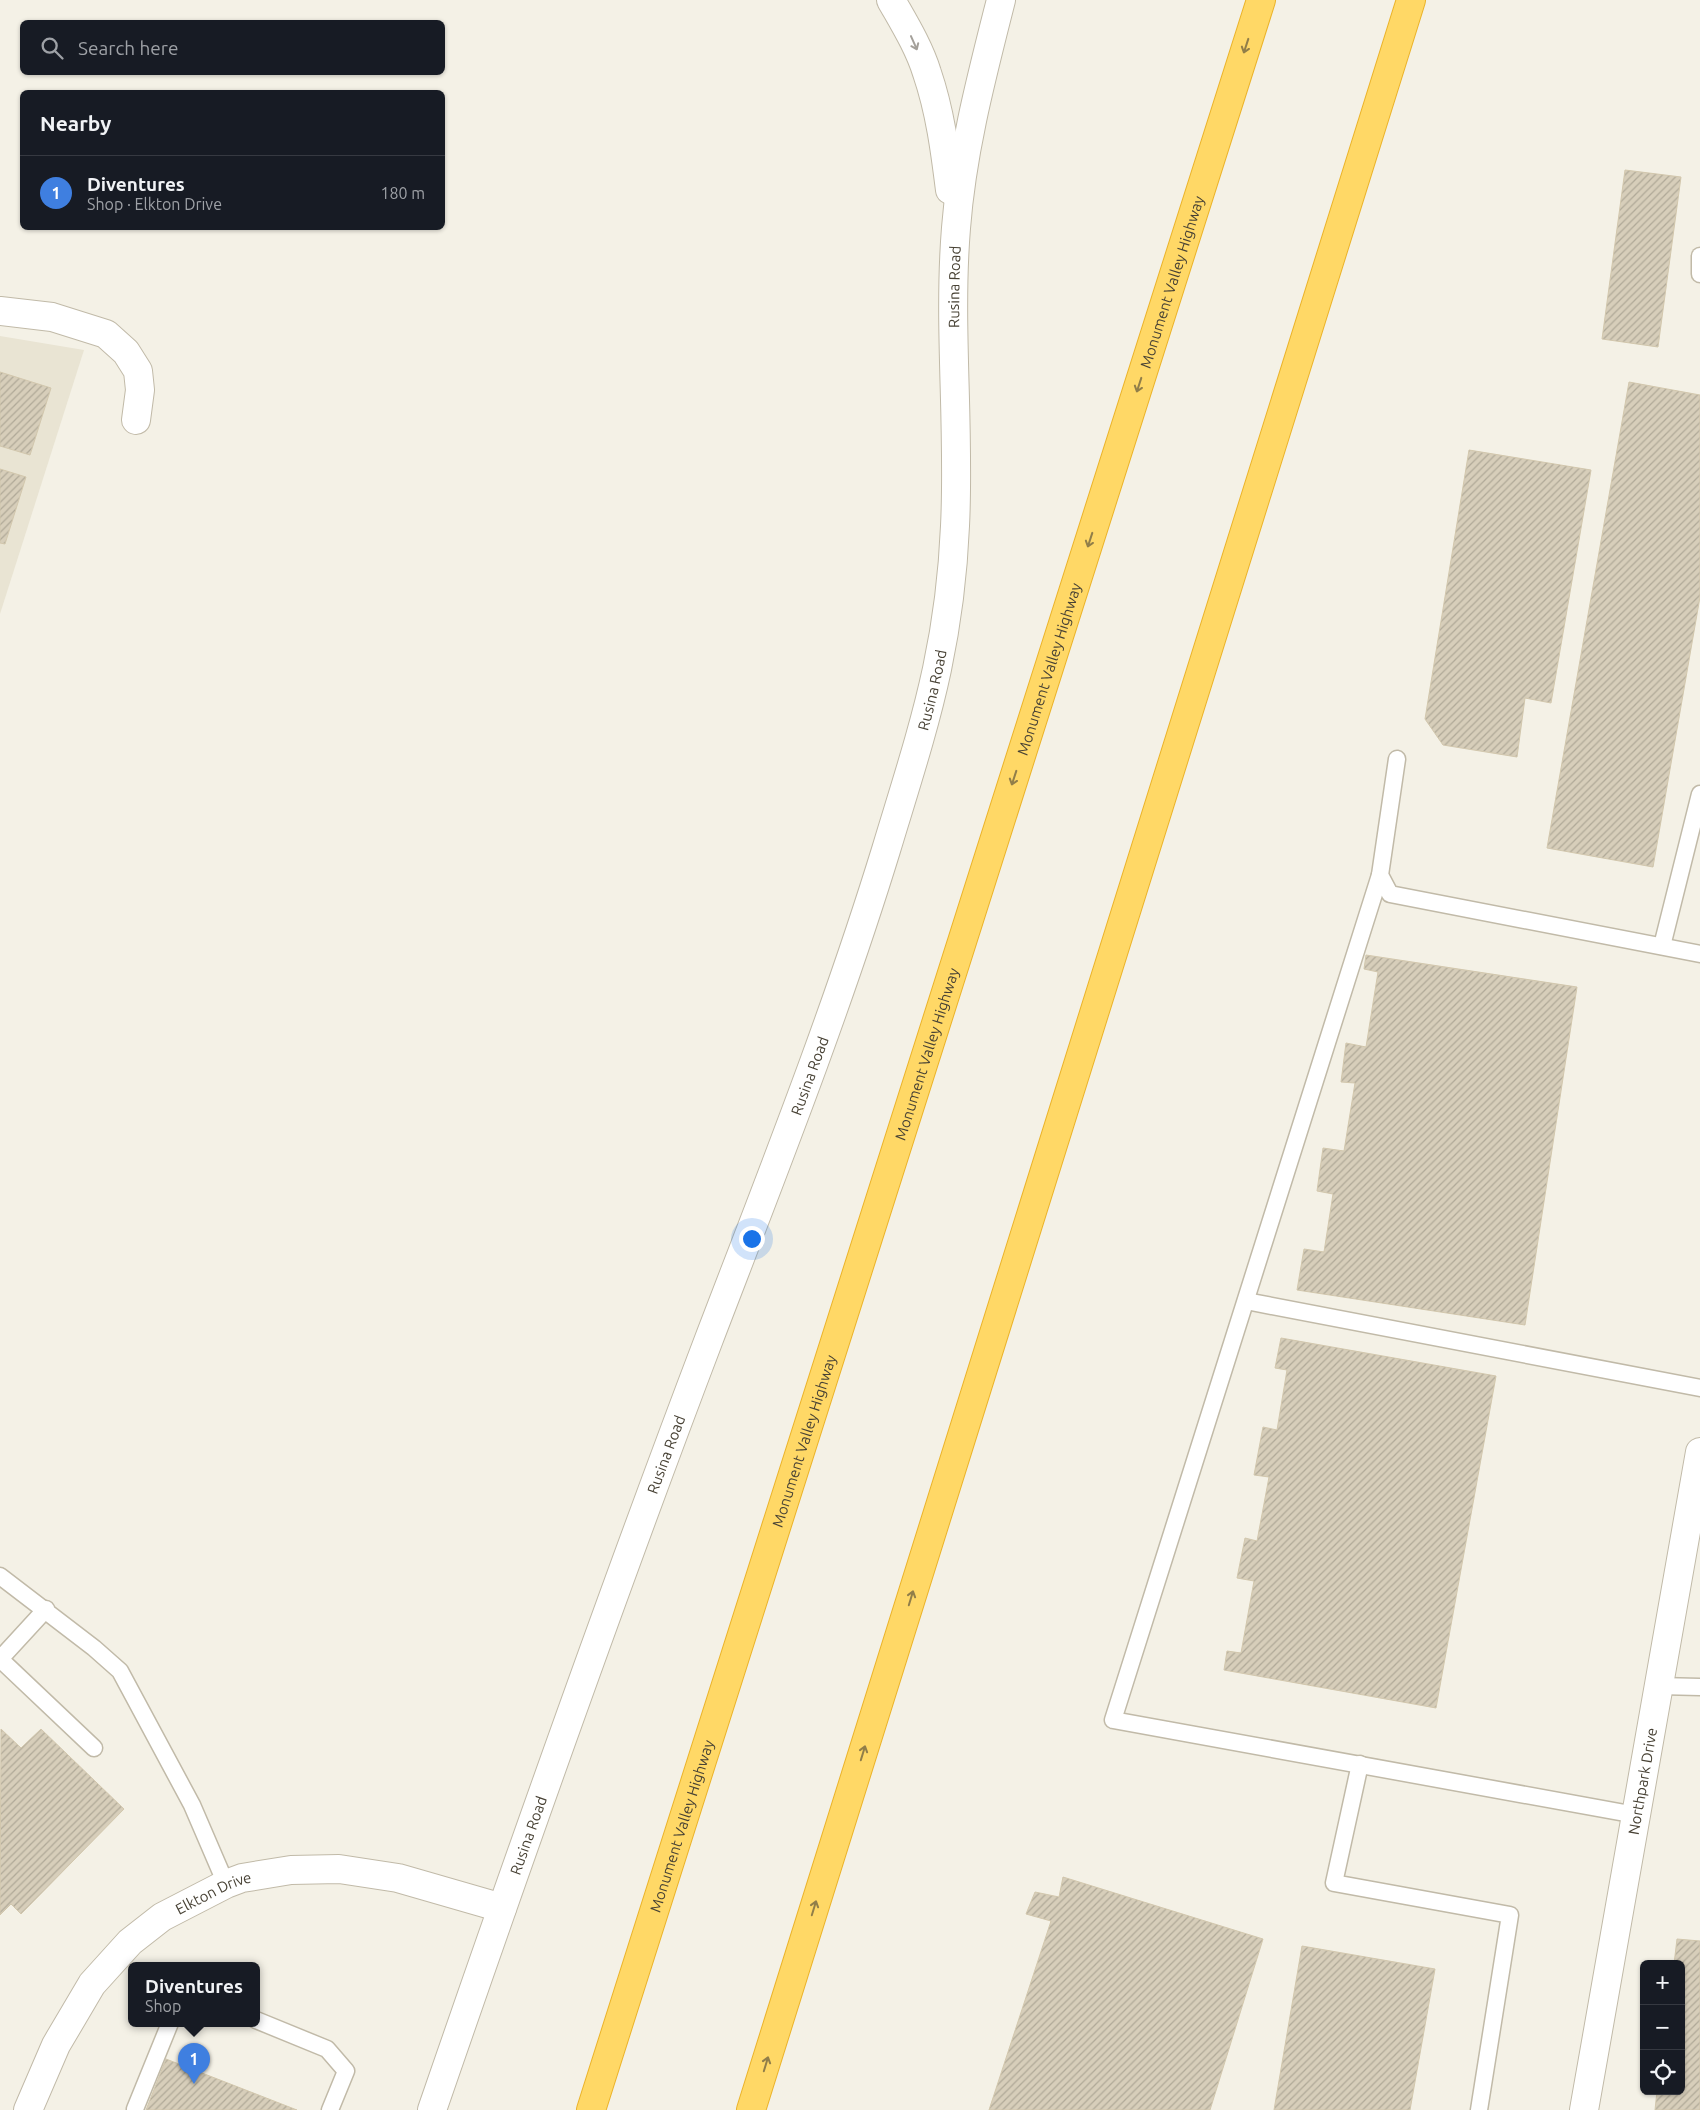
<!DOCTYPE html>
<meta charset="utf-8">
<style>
body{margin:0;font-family:Ubuntu,sans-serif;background:#20242c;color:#f1f3f6}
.controls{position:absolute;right:15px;bottom:15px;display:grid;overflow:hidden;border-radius:8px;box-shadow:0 1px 4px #0004}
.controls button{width:45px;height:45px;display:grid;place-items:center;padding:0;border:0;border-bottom:1px solid #363941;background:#171b24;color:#f1f3f6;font:25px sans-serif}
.you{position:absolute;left:751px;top:1238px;width:18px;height:18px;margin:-12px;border:4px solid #fff;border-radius:50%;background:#1a73e8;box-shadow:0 0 0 8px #1a73e833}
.badge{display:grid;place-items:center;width:32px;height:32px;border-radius:50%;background:#1a73e8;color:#fff;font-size:16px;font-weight:700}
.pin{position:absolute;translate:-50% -41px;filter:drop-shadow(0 1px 2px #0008)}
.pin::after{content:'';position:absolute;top:26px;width:18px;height:15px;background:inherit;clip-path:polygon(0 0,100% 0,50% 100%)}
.popup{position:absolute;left:128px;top:1962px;width:132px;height:65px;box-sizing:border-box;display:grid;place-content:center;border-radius:8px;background:#171b24;filter:drop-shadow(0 1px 4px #0005);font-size:16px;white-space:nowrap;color:#9ea1a6}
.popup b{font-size:19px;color:#f1f3f6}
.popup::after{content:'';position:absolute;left:50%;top:100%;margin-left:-10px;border:10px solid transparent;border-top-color:#171b24}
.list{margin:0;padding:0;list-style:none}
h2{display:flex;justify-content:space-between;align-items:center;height:65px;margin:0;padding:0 20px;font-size:21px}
h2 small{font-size:16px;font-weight:400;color:#9ea1a6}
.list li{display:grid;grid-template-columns:32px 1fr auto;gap:15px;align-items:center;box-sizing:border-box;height:75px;padding:0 20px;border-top:1px solid #363941}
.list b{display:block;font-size:19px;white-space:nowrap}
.list p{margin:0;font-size:16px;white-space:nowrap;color:#9ea1a6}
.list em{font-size:16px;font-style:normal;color:#9ea1a6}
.icon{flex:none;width:28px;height:28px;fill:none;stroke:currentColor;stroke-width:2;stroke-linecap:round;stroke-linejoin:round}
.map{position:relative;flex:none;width:1700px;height:2110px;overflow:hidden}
.search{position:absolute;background:#171b24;box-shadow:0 1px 4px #0004;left:20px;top:20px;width:425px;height:55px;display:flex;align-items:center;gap:12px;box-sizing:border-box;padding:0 18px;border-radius:8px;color:#9ea1a6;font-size:19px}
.panel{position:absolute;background:#171b24;box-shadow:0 1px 4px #0004;left:20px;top:90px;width:425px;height:140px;border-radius:8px}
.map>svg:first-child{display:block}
.residential{fill:#e9e4d3}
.building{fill:url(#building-hatch);stroke:#d2c7ad}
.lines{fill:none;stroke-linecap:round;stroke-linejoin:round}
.service-casing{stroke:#c1baa8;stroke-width:19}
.minor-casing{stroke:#c1baa8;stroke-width:30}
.tertiary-casing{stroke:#c1baa8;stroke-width:30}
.motorway-casing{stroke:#ebb32a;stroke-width:30}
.service{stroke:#fff;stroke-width:16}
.minor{stroke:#fff;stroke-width:28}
.tertiary{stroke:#fff;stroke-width:28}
.motorway{stroke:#ffd866;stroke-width:28}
.oneway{stroke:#a4a09a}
.oneway2{stroke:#917e49}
.labels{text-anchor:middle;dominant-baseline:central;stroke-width:4.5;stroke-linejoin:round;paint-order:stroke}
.street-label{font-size:15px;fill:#484235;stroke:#fff}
</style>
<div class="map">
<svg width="1700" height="2110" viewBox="0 0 1700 2110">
<defs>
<pattern id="building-hatch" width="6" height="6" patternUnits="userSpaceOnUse" patternTransform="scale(1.25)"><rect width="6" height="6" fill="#d7ceba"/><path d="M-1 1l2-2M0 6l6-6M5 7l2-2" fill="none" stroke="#b0a998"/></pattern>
</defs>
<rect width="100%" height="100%" fill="#f4f1e6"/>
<polygon class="residential" points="0,336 84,350 0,614"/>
<g class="building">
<polygon points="1625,170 1681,177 1658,347 1602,339"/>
<polygon points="0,372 51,388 30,455 0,446"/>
<polygon points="1629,382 1700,395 1700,597 1653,867 1547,848"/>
<polygon points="1469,450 1591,470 1551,703 1525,698 1517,757 1443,745 1425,719"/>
<polygon points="0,469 26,477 5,544 0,543"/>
<polygon points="1366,955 1577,987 1525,1325 1297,1290 1304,1249 1324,1252 1333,1194 1317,1191 1323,1148 1344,1151 1355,1083 1341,1082 1346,1043 1366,1047 1378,972 1364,969"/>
<polygon points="1281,1338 1496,1376 1436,1708 1224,1670 1227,1651 1241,1653 1254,1581 1237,1578 1245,1538 1257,1541 1269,1477 1254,1475 1263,1427 1277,1430 1287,1370 1275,1368"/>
<polygon points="1,1729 21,1748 41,1729 124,1809 21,1914 11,1904 0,1915"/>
<polygon points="1063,1877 1263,1939 1210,2110 989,2110 1051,1921 1026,1914 1035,1892 1059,1897"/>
<polygon points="1677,1939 1700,1941 1700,2110 1655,2110 1657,2091 1681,2091 1681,1964 1674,1964"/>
<polygon points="1302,1946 1435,1969 1410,2110 1274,2110"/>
<polygon points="166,2059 297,2110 146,2110"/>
</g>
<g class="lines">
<g class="service-casing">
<g id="service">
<polyline points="1700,256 1700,274"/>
<polyline points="1397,759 1380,875 1390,894 1700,954"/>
<polyline points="1380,875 1113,1720 1636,1815"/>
<polyline points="1662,946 1700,794"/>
<polyline points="1246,1301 1700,1388"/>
<polyline points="0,1576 94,1648 120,1671 192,1805 226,1884"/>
<polyline points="0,1659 94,1748"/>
<polyline points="0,1659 46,1609"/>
<polyline points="1659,1686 1700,1687"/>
<polyline points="1360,1764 1334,1883 1510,1915 1479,2110"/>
<polyline points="256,2020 327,2049 346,2071 330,2110"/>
<polyline points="135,2109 170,2023"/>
</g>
</g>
<g class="minor-casing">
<g id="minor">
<polyline points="0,311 52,317 106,334 126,352 138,371 140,390 136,420"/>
<path id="s1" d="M 1584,2110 L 1700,1452"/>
</g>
</g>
<g class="tertiary-casing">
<g id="tertiary">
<path d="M 891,0 C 904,23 919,47 927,73 C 940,111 945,150 950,190"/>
<path id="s2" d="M 28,2110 L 56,2045 L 92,1984 L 130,1942 L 162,1917 L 226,1884 L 242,1878 L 291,1870 L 339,1869 L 398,1878 L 502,1908"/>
<path id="s3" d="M 432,2110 C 521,1852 612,1594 709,1339 C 771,1177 835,1016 886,850 C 904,790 924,730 937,669 C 947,622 953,574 955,526 C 960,427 948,327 956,228 C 962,150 982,75 1001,0"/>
</g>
</g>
<g class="motorway-casing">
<g id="motorway">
<path id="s4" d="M 591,2110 L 1261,0"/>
<polyline points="751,2110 1411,0"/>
</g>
</g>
<use href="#service" class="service"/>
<use href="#minor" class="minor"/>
<use href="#tertiary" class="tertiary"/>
<use href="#motorway" class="motorway"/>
</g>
<defs><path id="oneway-shaft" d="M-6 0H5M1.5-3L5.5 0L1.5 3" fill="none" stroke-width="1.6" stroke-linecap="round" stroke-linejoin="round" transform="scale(1.25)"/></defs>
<use class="oneway" href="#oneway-shaft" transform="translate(914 43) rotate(66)"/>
<g class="oneway2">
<use href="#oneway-shaft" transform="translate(1246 46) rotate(108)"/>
<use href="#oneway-shaft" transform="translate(1139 385) rotate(108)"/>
<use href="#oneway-shaft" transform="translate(1090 540) rotate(108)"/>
<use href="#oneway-shaft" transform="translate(1014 778) rotate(108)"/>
<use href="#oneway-shaft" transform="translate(911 1598) rotate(-73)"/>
<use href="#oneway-shaft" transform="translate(863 1753) rotate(-73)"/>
<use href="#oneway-shaft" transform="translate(814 1908) rotate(-73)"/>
<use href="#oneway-shaft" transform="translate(766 2064) rotate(-73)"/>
</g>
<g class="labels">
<g class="street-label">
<text stroke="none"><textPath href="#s4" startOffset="1918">Monument Valley Highway</textPath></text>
<text stroke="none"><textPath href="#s3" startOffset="1911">Rusina Road</textPath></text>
<text stroke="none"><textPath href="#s4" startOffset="1512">Monument Valley Highway</textPath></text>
<text stroke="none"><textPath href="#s3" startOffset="1506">Rusina Road</textPath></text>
<text stroke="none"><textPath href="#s4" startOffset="1108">Monument Valley Highway</textPath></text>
<text stroke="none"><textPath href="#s3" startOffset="1101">Rusina Road</textPath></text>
<text stroke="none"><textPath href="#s4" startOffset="702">Monument Valley Highway</textPath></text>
<text stroke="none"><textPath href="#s3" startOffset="696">Rusina Road</textPath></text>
<text stroke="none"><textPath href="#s1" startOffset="334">Northpark Drive</textPath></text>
<text stroke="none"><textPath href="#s4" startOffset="298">Monument Valley Highway</textPath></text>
<text stroke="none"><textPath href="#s3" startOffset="291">Rusina Road</textPath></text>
<text stroke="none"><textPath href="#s2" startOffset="296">Elkton Drive</textPath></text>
</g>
</g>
</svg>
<div class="controls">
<button>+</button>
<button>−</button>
<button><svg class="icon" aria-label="locate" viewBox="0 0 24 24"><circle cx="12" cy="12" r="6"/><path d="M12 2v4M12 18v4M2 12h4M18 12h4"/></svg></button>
</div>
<div class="you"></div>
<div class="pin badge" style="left:194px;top:2084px;background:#3f7fe0">1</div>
<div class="popup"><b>Diventures</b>Shop</div>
<div class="search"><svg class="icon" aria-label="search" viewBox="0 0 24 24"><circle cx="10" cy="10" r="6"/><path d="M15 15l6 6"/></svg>Search here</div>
<section class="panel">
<h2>Nearby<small></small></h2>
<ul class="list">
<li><span class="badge" style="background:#3f7fe0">1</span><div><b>Diventures</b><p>Shop · Elkton Drive</p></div><em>180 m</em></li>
</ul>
</section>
</div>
